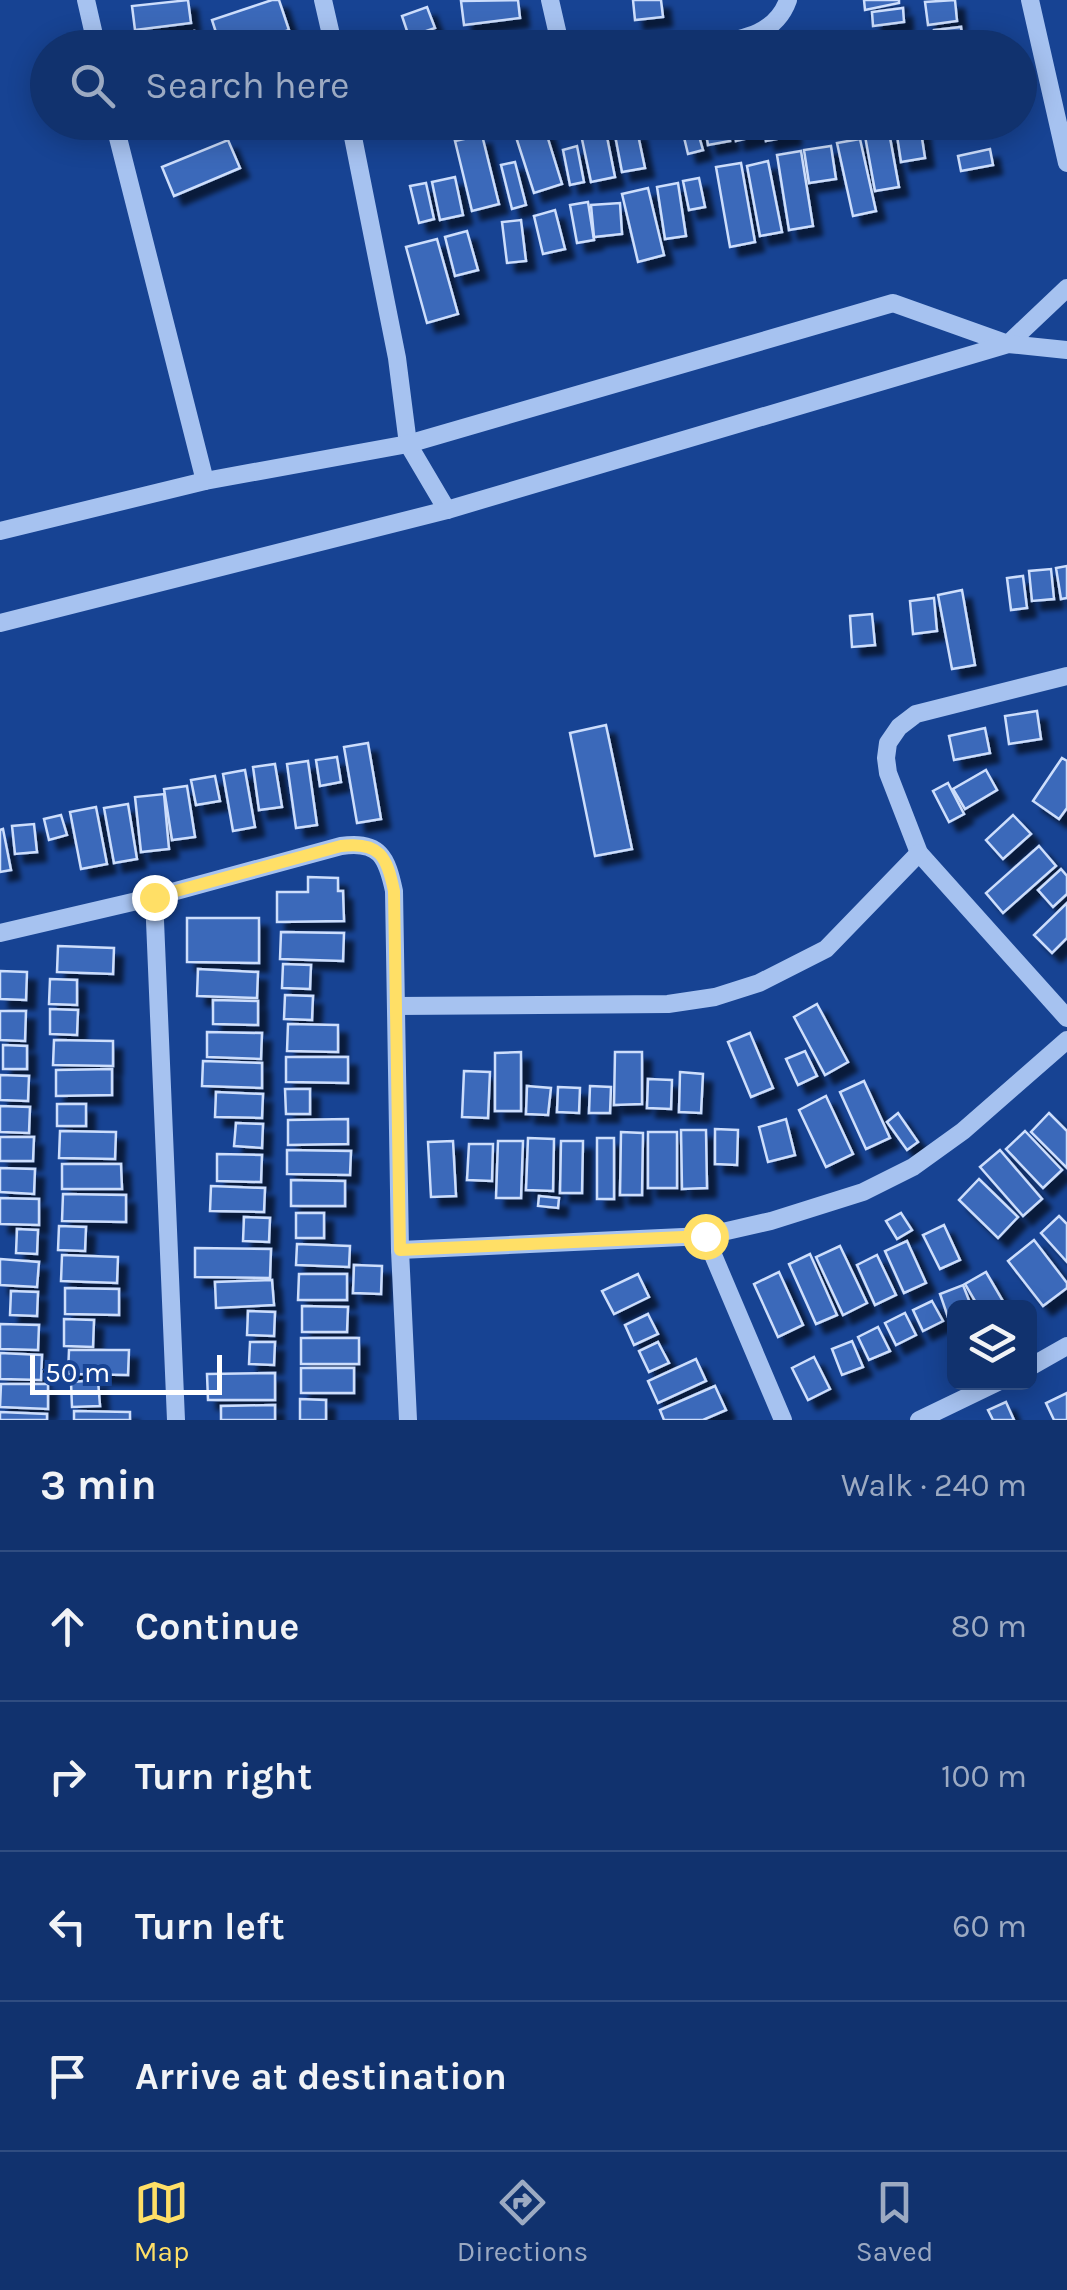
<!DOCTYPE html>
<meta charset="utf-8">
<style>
body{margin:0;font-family:Karla,sans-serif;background:#1e3e76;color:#f1f3f6}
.controls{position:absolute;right:30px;bottom:30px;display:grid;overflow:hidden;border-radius:15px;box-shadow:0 5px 25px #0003}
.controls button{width:90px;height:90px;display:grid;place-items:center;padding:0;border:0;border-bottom:2px solid #304d81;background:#11326e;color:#f1f3f6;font:50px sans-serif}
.scale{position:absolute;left:30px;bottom:25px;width:192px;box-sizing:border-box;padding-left:10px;border:5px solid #fff;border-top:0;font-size:28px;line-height:35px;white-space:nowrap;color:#fff;-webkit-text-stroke:8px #174393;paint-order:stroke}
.stop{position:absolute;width:30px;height:30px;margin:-22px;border:8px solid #ffdf66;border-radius:50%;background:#fff}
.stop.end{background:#ffdf66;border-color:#fff;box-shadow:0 2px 10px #0008}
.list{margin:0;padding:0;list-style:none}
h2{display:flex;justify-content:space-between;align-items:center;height:130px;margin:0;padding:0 40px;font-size:42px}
h2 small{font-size:32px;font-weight:400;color:#9caac2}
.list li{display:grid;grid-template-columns:65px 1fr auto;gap:30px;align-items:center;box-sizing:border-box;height:150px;padding:0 40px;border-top:2px solid #304d81}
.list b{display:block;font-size:38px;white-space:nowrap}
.list em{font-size:32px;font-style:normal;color:#9caac2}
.icon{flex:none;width:55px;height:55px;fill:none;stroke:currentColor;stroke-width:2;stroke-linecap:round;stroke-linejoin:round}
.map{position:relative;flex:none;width:1067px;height:1420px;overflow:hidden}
.search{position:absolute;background:#11326e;box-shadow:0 5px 25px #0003;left:30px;right:30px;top:30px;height:110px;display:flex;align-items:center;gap:25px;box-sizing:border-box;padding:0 35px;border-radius:55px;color:#9caac2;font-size:38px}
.sheet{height:730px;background:#11326e}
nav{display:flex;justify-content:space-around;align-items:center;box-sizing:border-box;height:140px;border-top:2px solid #304d81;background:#11326e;font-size:28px;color:#9caac2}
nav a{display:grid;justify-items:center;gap:5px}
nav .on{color:#ffdf66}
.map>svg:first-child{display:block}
.building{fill:#3b69ba;stroke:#cddefc;stroke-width:2.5;filter:url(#shadow)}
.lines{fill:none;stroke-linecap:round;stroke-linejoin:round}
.minor{stroke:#a6c2f0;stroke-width:18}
.route{stroke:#ffdf66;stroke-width:12}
</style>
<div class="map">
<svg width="1067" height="1420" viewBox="0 0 1067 1420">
<defs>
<filter id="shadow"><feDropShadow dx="9" dy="9" stdDeviation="2.5" flood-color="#0009"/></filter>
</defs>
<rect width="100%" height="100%" fill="#174393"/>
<g class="building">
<polygon points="188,0 191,23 135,30 132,6"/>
<polygon points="272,0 279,0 289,30 238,48 221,48 212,20"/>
<polygon points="518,0 520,18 464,25 461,1"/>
<polygon points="633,0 661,0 663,17 635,20"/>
<polygon points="864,0 899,0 899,3 865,10"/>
<polygon points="955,0 957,21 928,25 925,2"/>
<polygon points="427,7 435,28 409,37 402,16"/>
<polygon points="903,8 904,22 873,26 872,12"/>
<polygon points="961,27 964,48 936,48 934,30"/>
<polygon points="194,31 196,48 137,48 136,36"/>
<polygon points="492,32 494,48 464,48 462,36"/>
<polygon points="604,122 615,177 591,182 579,125"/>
<polygon points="695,122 703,150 688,154 681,125"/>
<polygon points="704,122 727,122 730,141 708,145"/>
<polygon points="733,122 758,122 761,135 736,141"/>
<polygon points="763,122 790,122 792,136 766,141"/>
<polygon points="920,125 925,158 901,162 896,129"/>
<polygon points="545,129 562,184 534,193 516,137"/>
<polygon points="637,130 645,168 622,172 615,135"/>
<polygon points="889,132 899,187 875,191 865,136"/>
<polygon points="482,135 499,204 472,211 455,141"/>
<polygon points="860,139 876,211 853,216 837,143"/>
<polygon points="228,140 240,168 174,196 162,167"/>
<polygon points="577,146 584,182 570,185 563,150"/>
<polygon points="831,146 836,179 809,183 804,150"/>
<polygon points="990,149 993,165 961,171 958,156"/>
<polygon points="801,151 813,226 789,230 777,155"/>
<polygon points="768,161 782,232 760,236 747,166"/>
<polygon points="515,162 526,205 512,209 501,165"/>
<polygon points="741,163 755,242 730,247 716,167"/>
<polygon points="455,177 463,215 440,220 432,182"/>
<polygon points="699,178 705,207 689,210 683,181"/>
<polygon points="426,183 434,219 419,223 410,186"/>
<polygon points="678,183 686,236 665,239 657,187"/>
<polygon points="648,188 664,255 638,262 622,194"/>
<polygon points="588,202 594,240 577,243 570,205"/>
<polygon points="620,203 622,234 594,237 591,205"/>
<polygon points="555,210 565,249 543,254 534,216"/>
<polygon points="521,220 526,261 507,263 502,222"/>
<polygon points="467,231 478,270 455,276 445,237"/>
<polygon points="437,239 458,314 427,323 406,247"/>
<polygon points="1067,566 1067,598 1061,599 1056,568"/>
<polygon points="1051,569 1054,599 1032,601 1029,571"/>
<polygon points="1023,576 1027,608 1011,610 1007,578"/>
<polygon points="962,590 975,665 952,669 938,595"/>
<polygon points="934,598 937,631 913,634 910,601"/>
<polygon points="872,614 875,645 852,647 850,616"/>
<polygon points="1037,711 1041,739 1009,744 1005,716"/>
<polygon points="606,725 632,849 595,856 570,733"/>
<polygon points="985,728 990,753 954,760 949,736"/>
<polygon points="368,743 381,819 357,823 344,747"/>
<polygon points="337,757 341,782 320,786 316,760"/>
<polygon points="1062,758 1067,761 1067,808 1059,819 1033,801"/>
<polygon points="308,761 317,825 296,828 287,764"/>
<polygon points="275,764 282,807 259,810 253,767"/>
<polygon points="245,770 255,827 233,831 223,774"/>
<polygon points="986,770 997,790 965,809 953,789"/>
<polygon points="215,776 220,801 196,805 191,780"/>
<polygon points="948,783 964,814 949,822 933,791"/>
<polygon points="187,786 195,837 172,840 164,789"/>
<polygon points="164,794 169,849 141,852 135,797"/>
<polygon points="128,804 137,859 114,863 104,808"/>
<polygon points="96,807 107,864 81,869 70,812"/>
<polygon points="61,815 67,835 49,840 44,819"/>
<polygon points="1013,815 1031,834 1003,859 986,840"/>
<polygon points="34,824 37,852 15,854 12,826"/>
<polygon points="3,829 11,870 0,872 0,830"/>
<polygon points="1039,846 1056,866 1003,913 986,893"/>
<polygon points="1061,869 1067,876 1067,894 1053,907 1038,890"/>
<polygon points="308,877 338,878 338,891 343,891 344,921 277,922 277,892 308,892"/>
<polygon points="1067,903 1067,938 1052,953 1034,935"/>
<polygon points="187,918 259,918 259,963 187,962"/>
<polygon points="281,932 344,933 343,961 280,959"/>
<polygon points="58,946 114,948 113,974 57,972"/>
<polygon points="283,964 311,965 310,989 282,988"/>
<polygon points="198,969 258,972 257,998 197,996"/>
<polygon points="0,971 27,972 26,1000 0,999"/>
<polygon points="50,979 77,980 77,1005 49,1004"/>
<polygon points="285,995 313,996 312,1020 284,1019"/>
<polygon points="213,1000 258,1001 258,1025 213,1024"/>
<polygon points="817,1004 848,1062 825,1075 794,1017"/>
<polygon points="50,1009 78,1010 77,1035 50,1034"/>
<polygon points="0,1011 26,1011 25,1041 0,1040"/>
<polygon points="288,1024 338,1025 338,1052 287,1051"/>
<polygon points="207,1032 262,1033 261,1059 207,1057"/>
<polygon points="750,1033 773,1088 751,1097 728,1042"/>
<polygon points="54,1040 113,1041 113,1066 53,1065"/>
<polygon points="3,1045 27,1046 27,1069 3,1069"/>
<polygon points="805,1051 817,1076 798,1085 786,1059"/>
<polygon points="521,1052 521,1111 495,1111 495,1053"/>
<polygon points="615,1052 642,1052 642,1104 614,1105"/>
<polygon points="286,1057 348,1057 348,1083 286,1082"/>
<polygon points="203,1061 262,1063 262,1088 202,1086"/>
<polygon points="112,1069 112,1095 56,1096 56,1070"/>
<polygon points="464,1071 490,1072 488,1118 462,1117"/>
<polygon points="680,1072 703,1074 701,1113 679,1112"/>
<polygon points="0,1075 29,1076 28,1101 0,1100"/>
<polygon points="648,1079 672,1080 671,1109 647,1108"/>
<polygon points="864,1081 890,1138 866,1149 840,1092"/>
<polygon points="527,1086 551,1088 548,1115 526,1114"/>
<polygon points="590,1086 611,1087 610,1113 589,1113"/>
<polygon points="558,1087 580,1088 579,1113 557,1112"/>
<polygon points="285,1089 310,1089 310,1114 286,1114"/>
<polygon points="216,1092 263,1094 262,1118 215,1117"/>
<polygon points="826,1096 853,1154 826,1167 799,1110"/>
<rect x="57" y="1104" width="29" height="22"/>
<polygon points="0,1106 30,1107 29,1133 0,1132"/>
<polygon points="898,1113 918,1142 907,1150 887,1122"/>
<polygon points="1049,1113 1067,1131 1067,1168 1031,1132"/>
<polygon points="348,1119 348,1144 288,1145 288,1120"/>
<polygon points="786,1119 795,1155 768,1162 759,1127"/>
<polygon points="236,1123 263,1124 262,1148 234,1146"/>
<polygon points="715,1129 738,1130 737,1165 715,1164"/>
<polygon points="681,1130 706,1130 707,1188 682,1189"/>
<polygon points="60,1131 116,1132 115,1159 59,1158"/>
<polygon points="1025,1131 1062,1170 1043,1188 1006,1149"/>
<polygon points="621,1132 643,1133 642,1195 620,1195"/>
<rect x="648" y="1132" width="29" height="56"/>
<polygon points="0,1137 34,1137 33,1161 0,1161"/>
<polygon points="528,1138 554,1139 553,1191 526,1190"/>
<rect x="597" y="1138" width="17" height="61"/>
<polygon points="453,1141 456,1196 431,1197 428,1142"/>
<polygon points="498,1141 523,1141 521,1198 496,1198"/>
<polygon points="561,1141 583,1141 582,1193 560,1193"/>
<polygon points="469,1144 493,1144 492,1181 467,1180"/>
<polygon points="287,1150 351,1151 350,1175 287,1174"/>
<polygon points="1000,1150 1042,1199 1023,1216 980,1167"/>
<polygon points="217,1154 262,1155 261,1182 217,1181"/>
<polygon points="62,1164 121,1164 122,1189 62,1189"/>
<polygon points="0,1168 35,1169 34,1194 0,1192"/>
<polygon points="979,1179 1018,1217 998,1238 959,1200"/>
<polygon points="291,1180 345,1181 345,1206 291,1206"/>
<polygon points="211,1186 265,1188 264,1212 210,1211"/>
<polygon points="63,1194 126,1195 126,1222 62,1221"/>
<polygon points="539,1196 559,1198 558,1208 538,1206"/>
<polygon points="0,1198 39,1199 39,1225 0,1224"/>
<rect x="296" y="1213" width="28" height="25"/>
<polygon points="901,1213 912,1230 897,1239 886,1221"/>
<polygon points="1059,1216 1067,1224 1067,1262 1041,1233"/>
<polygon points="244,1217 270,1218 269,1242 243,1241"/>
<polygon points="944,1225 960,1260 940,1269 923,1235"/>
<polygon points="59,1226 86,1227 85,1251 58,1250"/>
<polygon points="17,1229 38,1230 37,1254 16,1253"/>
<polygon points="1034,1240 1067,1283 1067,1288 1043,1306 1008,1261"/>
<polygon points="907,1241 926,1283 904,1293 885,1251"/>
<polygon points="297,1244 350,1246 349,1267 296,1265"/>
<polygon points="840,1246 867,1303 843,1315 816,1257"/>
<polygon points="195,1248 271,1249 270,1278 195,1277"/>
<polygon points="810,1254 837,1315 816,1324 789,1264"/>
<polygon points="62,1255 118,1257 117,1283 61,1281"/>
<polygon points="877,1255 896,1295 875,1305 857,1265"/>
<polygon points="0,1259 39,1262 37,1287 0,1285"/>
<polygon points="354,1265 382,1266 381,1294 353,1293"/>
<polygon points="779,1272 803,1325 778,1337 754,1284"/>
<polygon points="986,1272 1007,1308 979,1308 965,1284"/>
<polygon points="299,1274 347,1274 347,1300 298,1300"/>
<polygon points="638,1274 649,1297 614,1314 602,1291"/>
<polygon points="272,1280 274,1305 216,1308 215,1282"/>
<polygon points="963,1285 972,1308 954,1308 954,1318 949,1320 940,1294"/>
<polygon points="65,1288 119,1289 119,1315 65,1314"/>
<polygon points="11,1291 38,1292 37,1316 10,1315"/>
<polygon points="932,1301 943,1321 923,1331 913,1310"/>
<polygon points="302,1306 348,1307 347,1332 302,1332"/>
<polygon points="248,1311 275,1312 274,1336 247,1335"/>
<polygon points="905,1313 916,1335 896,1345 885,1323"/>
<polygon points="648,1314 658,1334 634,1345 625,1325"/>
<polygon points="64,1319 94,1320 93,1347 64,1346"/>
<polygon points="0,1324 39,1325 38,1350 0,1349"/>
<polygon points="878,1327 890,1351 869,1360 858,1337"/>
<rect x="301" y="1338" width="58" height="26"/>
<polygon points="852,1341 863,1367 842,1375 832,1349"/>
<polygon points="250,1342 275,1342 274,1365 249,1364"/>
<polygon points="658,1342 669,1363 649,1372 639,1351"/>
<polygon points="69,1350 129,1350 128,1375 68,1374"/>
<polygon points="0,1353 42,1355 41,1380 0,1379"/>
<polygon points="814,1357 830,1389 808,1400 792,1368"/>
<polygon points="696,1359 706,1381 658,1403 648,1381"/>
<rect x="301" y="1368" width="53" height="25"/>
<polygon points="275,1373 275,1400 208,1400 207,1374"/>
<polygon points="98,1380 100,1406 72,1407 71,1382"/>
<polygon points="1,1384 48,1384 48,1409 0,1407"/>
<polygon points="715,1386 726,1410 703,1420 664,1420 660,1410"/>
<polygon points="1067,1393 1067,1420 1054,1420 1046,1403"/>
<polygon points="300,1399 326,1400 326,1420 300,1420"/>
<polygon points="1006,1402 1014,1420 993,1420 988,1410"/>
<polygon points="275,1405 275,1420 221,1420 221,1406"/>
<polygon points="74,1411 130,1412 130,1420 74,1420"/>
<polygon points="0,1412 47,1414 47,1420 0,1420"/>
</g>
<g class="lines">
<g class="minor">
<polyline points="86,0 97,48"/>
<polyline points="323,0 334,48"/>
<polyline points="550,0 561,48"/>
<polyline points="1030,0 1067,163"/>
<path d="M 694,48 C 731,40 774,40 788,0"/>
<polyline points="350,122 397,358 408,444 447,510"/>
<polyline points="205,481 408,444 893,303 1008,344 1067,288"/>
<polyline points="0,531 205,481 114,122"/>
<polyline points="0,623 447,510 1008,344 1067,350"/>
<polyline points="1067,676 916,714 899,727 888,743 886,758 888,773 919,853 1067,1018"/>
<polyline points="154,897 176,1420"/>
<path d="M 0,933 L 154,897 L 341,846 C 380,840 387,858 394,891 L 400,1250 L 408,1420"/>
<polyline points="396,1006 668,1004 715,997 759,983 826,949 919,853"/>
<polyline points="705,1236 783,1420"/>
<polyline points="400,1250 705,1236 771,1221 863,1192 913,1167 963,1131 1067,1040"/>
<polyline points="1030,1367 1067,1346"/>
<polyline points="919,1420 998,1382"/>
</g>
</g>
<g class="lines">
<path class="route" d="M 154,897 L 341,846 C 380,841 387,857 394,891 L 400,1250 L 705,1236"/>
</g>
</svg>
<div class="controls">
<button><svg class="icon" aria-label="layers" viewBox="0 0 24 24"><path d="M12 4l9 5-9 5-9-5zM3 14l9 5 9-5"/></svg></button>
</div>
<div class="scale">50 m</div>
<div class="stop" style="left:705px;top:1236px"></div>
<div class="stop end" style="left:154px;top:897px"></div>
<div class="search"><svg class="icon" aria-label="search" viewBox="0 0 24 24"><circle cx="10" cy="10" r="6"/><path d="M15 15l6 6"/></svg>Search here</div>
</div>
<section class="sheet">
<h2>3 min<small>Walk · 240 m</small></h2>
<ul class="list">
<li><svg class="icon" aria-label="ahead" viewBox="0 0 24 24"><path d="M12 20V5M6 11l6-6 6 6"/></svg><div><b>Continue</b></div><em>80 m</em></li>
<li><svg class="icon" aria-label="right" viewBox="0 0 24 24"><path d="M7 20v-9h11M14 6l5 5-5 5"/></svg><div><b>Turn right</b></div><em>100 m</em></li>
<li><svg class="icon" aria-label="left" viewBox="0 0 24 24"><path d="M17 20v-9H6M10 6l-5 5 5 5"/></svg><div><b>Turn left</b></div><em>60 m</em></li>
<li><svg class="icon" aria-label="arrive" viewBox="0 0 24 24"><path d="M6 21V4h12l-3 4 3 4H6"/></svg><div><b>Arrive at destination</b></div></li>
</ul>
</section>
<nav>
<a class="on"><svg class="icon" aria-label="map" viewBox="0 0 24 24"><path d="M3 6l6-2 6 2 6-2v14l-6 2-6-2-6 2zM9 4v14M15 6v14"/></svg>Map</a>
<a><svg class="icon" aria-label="directions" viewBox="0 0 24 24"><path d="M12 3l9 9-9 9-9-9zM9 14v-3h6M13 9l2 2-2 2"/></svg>Directions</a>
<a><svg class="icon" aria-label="saved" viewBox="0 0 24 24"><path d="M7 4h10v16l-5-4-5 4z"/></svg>Saved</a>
</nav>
